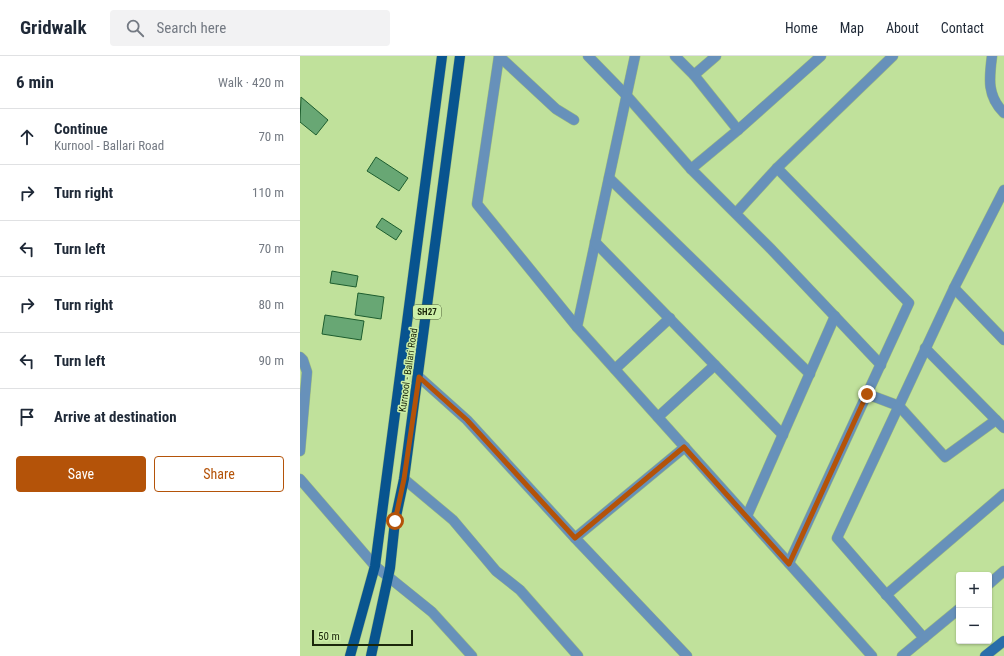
<!DOCTYPE html>
<meta charset="utf-8">
<style>
body{margin:0;font-family:"Roboto Condensed",sans-serif;background:#f2f2f3;color:#1f2937}
.controls{position:absolute;right:12px;bottom:12px;display:grid;overflow:hidden;border-radius:4px;box-shadow:0 1px 3px #0004}
.controls button{width:36px;height:36px;display:grid;place-items:center;padding:0;border:0;border-bottom:1px solid #e0e1e3;background:#fff;color:#1f2937;font:20px sans-serif}
.scale{position:absolute;left:12px;bottom:10px;width:101px;box-sizing:border-box;padding-left:4px;border:2px solid #1b270b;border-top:0;font-size:11px;line-height:14px;white-space:nowrap;color:#1b270b;-webkit-text-stroke:3px #cdefa8;paint-order:stroke}
.stop{position:absolute;width:12px;height:12px;margin:-9px;border:3px solid #b45309;border-radius:50%;background:#fff}
.stop.end{background:#b45309;border-color:#fff;box-shadow:0 1px 4px #0008}
.list{margin:0;padding:0;list-style:none}
h2{display:flex;justify-content:space-between;align-items:center;height:52px;margin:0;padding:0 16px;font-size:17px}
h2 small{font-size:13px;font-weight:400;color:#747a83}
.list li{display:grid;grid-template-columns:26px 1fr auto;gap:12px;align-items:center;box-sizing:border-box;height:56px;padding:0 16px;border-top:1px solid #e0e1e3}
.list b{display:block;font-size:15px;white-space:nowrap}
.list p{margin:0;font-size:13px;white-space:nowrap;color:#747a83}
.list em{font-size:13px;font-style:normal;color:#747a83}
.actions{display:flex;gap:8px;padding:12px 16px}
.actions a{flex:1;padding:9px 0;border:1px solid #b45309;border-radius:4px;text-align:center;font-size:14px;color:#b45309}
.actions .main{background:#b45309;color:#fff}
.icon{flex:none;width:22px;height:22px;fill:none;stroke:currentColor;stroke-width:2;stroke-linecap:round;stroke-linejoin:round}
.map{position:relative;flex:none;width:704px;height:600px;overflow:hidden}
header{display:flex;align-items:center;gap:24px;box-sizing:border-box;height:56px;padding:0 20px;background:#fff;border-bottom:1px solid #e0e1e3}
header strong{font-size:19px}
nav{display:flex;gap:22px;margin-inline-start:auto;font-size:14px}
.search{width:280px;height:36px;background:#f2f2f3;display:flex;align-items:center;gap:10px;box-sizing:border-box;padding:0 14px;border-radius:4px;color:#747a83;font-size:15px}
main{display:flex}
aside{flex:1;background:#fff}
.map>svg:first-child{display:block}
.building{fill:#68a774;stroke:#1d5d2e}
.lines{fill:none;stroke-linecap:round;stroke-linejoin:round}
.minor-casing{stroke:#9fbc7e;stroke-width:11}
.secondary-casing{stroke:#9fbc7e;stroke-width:11}
.primary-casing{stroke:#9fbc7e;stroke-width:11}
.minor{stroke:#6791ba;stroke-width:10}
.secondary{stroke:#2a6eaa;stroke-width:10}
.primary{stroke:#08548f;stroke-width:10}
.route{stroke:#b45309;stroke-width:5}
.labels{text-anchor:middle;dominant-baseline:central;stroke-width:3;stroke-linejoin:round;paint-order:stroke}
.shield{fill:#cdefa8;stroke:#50633a;stroke-width:1}
.shield-label{font-size:9px;font-weight:bold;fill:#1b270b}
.street-label{font-size:10px;fill:#1b270b;stroke:#cdefa8}
</style>
<header>
<strong>Gridwalk</strong>
<div class="search"><svg class="icon" aria-label="search" viewBox="0 0 24 24"><circle cx="10" cy="10" r="6"/><path d="M15 15l6 6"/></svg>Search here</div>
<nav><a>Home</a><a>Map</a><a>About</a><a>Contact</a></nav>
</header>
<main>
<aside>
<h2>6 min<small>Walk · 420 m</small></h2>
<ul class="list">
<li><svg class="icon" aria-label="ahead" viewBox="0 0 24 24"><path d="M12 20V5M6 11l6-6 6 6"/></svg><div><b>Continue</b><p>Kurnool - Ballari Road</p></div><em>70 m</em></li>
<li><svg class="icon" aria-label="right" viewBox="0 0 24 24"><path d="M7 20v-9h11M14 6l5 5-5 5"/></svg><div><b>Turn right</b></div><em>110 m</em></li>
<li><svg class="icon" aria-label="left" viewBox="0 0 24 24"><path d="M17 20v-9H6M10 6l-5 5 5 5"/></svg><div><b>Turn left</b></div><em>70 m</em></li>
<li><svg class="icon" aria-label="right" viewBox="0 0 24 24"><path d="M7 20v-9h11M14 6l5 5-5 5"/></svg><div><b>Turn right</b></div><em>80 m</em></li>
<li><svg class="icon" aria-label="left" viewBox="0 0 24 24"><path d="M17 20v-9H6M10 6l-5 5 5 5"/></svg><div><b>Turn left</b></div><em>90 m</em></li>
<li><svg class="icon" aria-label="arrive" viewBox="0 0 24 24"><path d="M6 21V4h12l-3 4 3 4H6"/></svg><div><b>Arrive at destination</b></div></li>
</ul>
<div class="actions"><a class="main">Save</a><a>Share</a></div>
</aside>
<div class="map">
<svg width="704" height="600" viewBox="0 0 704 600">
<rect width="100%" height="100%" fill="#c0e19b"/>
<g class="building">
<polygon points="1,41 28,64 16,79 0,66"/>
<polygon points="76,101 108,122 99,135 67,115"/>
<polygon points="82,162 102,175 96,184 76,171"/>
<polygon points="32,215 58,220 56,231 30,227"/>
<polygon points="58,237 84,241 81,263 55,259"/>
<polygon points="25,259 64,265 61,284 22,278"/>
</g>
<g class="lines">
<g class="minor-casing">
<g id="minor">
<polyline points="199,0 177,148 277,271"/>
<polyline points="199,0 256,53 274,64"/>
<polyline points="288,0 327,40 391,113"/>
<polyline points="335,0 277,271 572,600"/>
<polyline points="375,0 394,19"/>
<polyline points="416,0 394,19 438,74 521,0"/>
<path d="M 692,0 C 689,23 687,40 704,57"/>
<polyline points="438,74 391,113 471,193 581,309"/>
<polyline points="309,122 510,318"/>
<polyline points="436,157 477,112"/>
<polyline points="295,186 483,379"/>
<polyline points="654,232 704,284"/>
<polyline points="625,292 704,372"/>
<polyline points="0,301 3,304 7,316 0,395"/>
<polyline points="315,313 370,262"/>
<polyline points="119,321 167,364 275,482 387,600"/>
<polyline points="567,338 599,350 645,401 696,364"/>
<polyline points="358,361 415,309"/>
<polyline points="0,423 75,510 132,556 172,600"/>
<polyline points="104,423 153,464 196,515 220,534 278,600"/>
<polyline points="447,460 535,260"/>
<polyline points="275,482 385,391"/>
<polyline points="489,507 609,247 477,112 593,0"/>
<polyline points="689,528 704,515"/>
<polyline points="586,539 704,438"/>
<polyline points="624,582 537,482 654,232 704,134"/>
<polyline points="602,600 659,553"/>
</g>
</g>
<g class="secondary-casing">
<polyline id="secondary" points="685,600 704,585"/>
</g>
<g class="primary-casing">
<g id="primary">
<polyline points="50,600 75,510 142,0"/>
<polyline points="71,600 90,512 95,465 104,423 160,0"/>
</g>
</g>
<use href="#minor" class="minor"/>
<use href="#secondary" class="secondary"/>
<use href="#primary" class="primary"/>
</g>
<g class="lines">
<polyline class="route" points="95,465 104,423 119,321 167,364 275,482 384,391 489,508 567,338"/>
</g>
<g class="labels">
<rect class="shield" x="113" y="249" width="28" height="14" rx="3"/>
<g class="shield-label">
<text x="127" y="256">SH27</text>
</g>
<g class="street-label">
<text transform="translate(108 314) rotate(-82)">Kurnool - Ballari Road</text>
</g>
</g>
</svg>
<div class="controls">
<button>+</button>
<button>−</button>
</div>
<div class="scale">50 m</div>
<div class="stop" style="left:95px;top:465px"></div>
<div class="stop end" style="left:567px;top:338px"></div>
</div>
</main>
